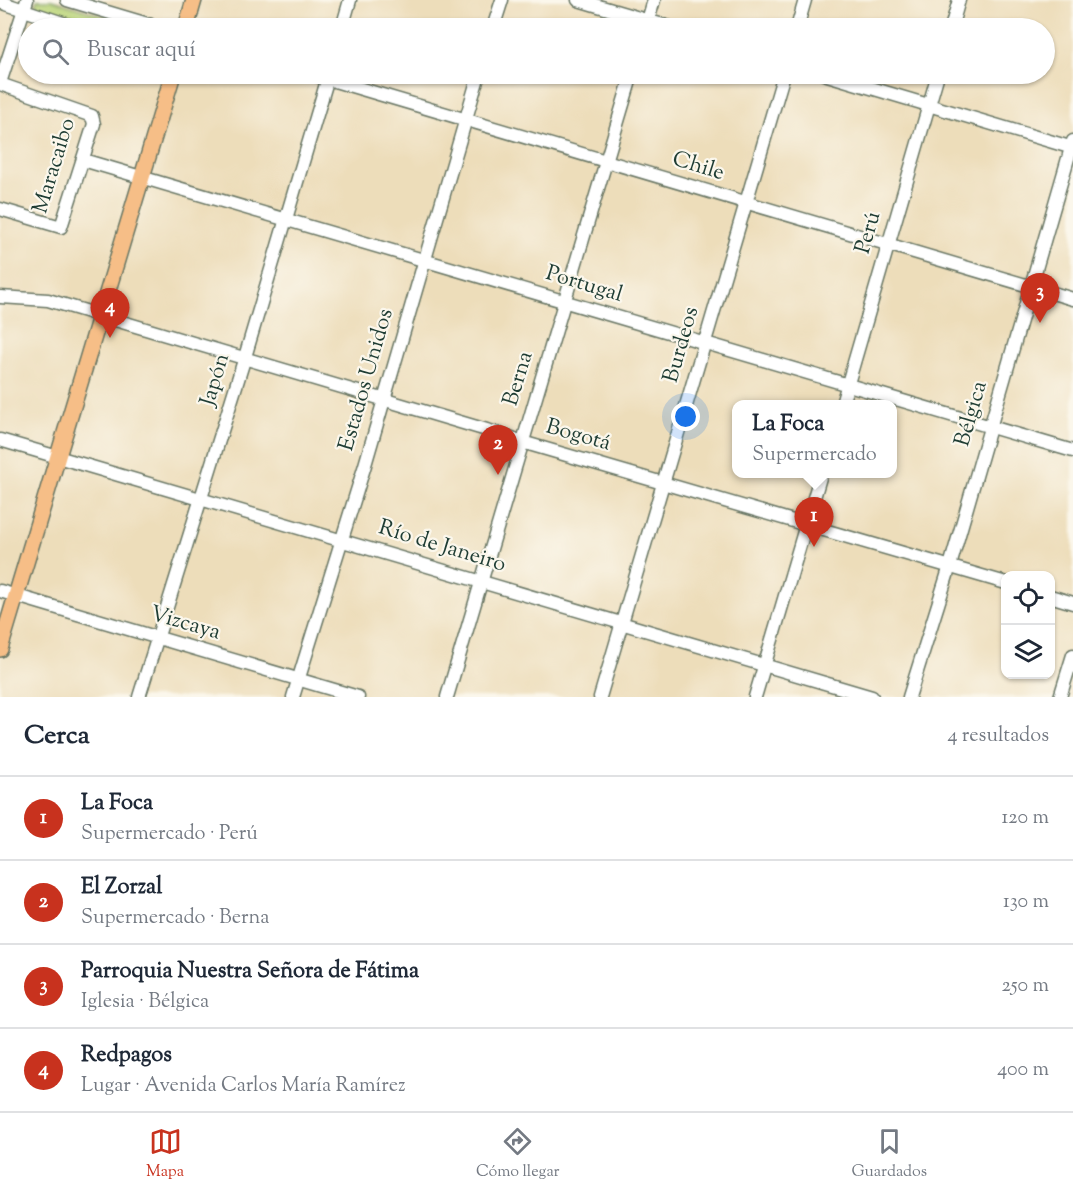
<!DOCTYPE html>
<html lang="es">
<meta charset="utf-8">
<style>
body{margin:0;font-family:"Sorts Mill Goudy",serif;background:#f6f6f7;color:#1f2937}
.controls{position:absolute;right:18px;bottom:18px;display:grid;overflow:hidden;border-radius:12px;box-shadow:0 2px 4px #0004}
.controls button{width:54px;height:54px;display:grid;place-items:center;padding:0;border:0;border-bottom:2px solid #e0e1e3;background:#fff;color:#1f2937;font:30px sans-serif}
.you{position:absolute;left:686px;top:417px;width:21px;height:21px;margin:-15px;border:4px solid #fff;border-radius:50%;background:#1a73e8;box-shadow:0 0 0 9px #1a73e833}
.badge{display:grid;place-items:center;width:39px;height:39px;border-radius:50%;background:#c8321e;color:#fff;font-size:20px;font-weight:700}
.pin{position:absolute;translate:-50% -50px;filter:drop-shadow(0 2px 3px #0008)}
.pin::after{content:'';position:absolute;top:32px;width:21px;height:18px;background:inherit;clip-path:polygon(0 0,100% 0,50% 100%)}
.popup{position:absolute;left:732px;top:400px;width:165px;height:78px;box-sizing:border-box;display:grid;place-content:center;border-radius:12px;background:#fff;filter:drop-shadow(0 2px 4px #0005);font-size:20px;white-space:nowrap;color:#747a83}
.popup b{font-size:22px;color:#1f2937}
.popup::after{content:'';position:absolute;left:50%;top:100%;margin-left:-12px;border:12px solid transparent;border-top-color:#fff}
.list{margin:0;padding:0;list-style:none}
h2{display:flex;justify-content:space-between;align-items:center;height:78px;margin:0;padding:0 24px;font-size:26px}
h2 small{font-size:20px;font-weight:400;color:#747a83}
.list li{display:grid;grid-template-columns:39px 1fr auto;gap:18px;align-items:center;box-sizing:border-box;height:84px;padding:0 24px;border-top:2px solid #e0e1e3}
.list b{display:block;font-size:22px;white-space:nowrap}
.list p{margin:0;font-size:20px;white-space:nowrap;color:#747a83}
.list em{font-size:20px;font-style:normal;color:#747a83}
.icon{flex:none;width:33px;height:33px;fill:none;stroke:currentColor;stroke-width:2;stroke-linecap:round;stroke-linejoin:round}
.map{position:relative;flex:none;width:1073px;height:697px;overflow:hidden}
.search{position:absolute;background:#fff;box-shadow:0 2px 4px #0004;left:18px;right:18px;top:18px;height:66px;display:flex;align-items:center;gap:15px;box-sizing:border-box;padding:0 21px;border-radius:33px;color:#747a83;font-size:22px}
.sheet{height:414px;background:#fff}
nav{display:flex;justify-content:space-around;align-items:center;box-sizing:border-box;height:84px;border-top:2px solid #e0e1e3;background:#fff;font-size:16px;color:#747a83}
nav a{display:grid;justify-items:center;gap:3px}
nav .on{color:#c8321e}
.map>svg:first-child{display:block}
.green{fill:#bbd57a;stroke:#6d8957;stroke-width:1.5}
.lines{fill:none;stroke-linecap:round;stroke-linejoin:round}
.minor-casing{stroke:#677563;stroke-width:15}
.major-casing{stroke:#677563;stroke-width:18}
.minor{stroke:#fff;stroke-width:12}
.major{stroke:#f6be87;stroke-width:15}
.labels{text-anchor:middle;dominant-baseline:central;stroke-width:4.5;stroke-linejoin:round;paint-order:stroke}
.street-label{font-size:22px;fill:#1f3d34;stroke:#fbf7ec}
</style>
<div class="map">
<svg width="1073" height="697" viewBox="0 0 1073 697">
<rect width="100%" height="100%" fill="#fbf7ec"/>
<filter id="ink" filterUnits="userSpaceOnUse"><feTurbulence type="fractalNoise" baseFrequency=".0167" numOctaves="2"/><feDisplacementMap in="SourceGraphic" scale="12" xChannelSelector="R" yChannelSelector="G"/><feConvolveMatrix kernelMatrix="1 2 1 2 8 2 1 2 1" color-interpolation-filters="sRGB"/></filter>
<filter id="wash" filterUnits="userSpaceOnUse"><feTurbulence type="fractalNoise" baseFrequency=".008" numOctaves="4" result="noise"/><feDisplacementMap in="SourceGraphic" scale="24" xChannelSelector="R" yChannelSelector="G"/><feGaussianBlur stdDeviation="1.35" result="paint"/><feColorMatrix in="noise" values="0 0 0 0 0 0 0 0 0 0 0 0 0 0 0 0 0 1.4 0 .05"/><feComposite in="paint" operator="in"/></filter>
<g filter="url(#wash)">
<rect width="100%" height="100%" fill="#edddba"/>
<polygon class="green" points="37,0 51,0 143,28 97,28 38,9 36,4"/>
</g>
<g filter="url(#ink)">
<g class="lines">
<g class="minor-casing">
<g id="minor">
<polyline points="67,0 161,28"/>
<polyline points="578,0 673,28"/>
<polyline points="0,2 78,28"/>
<polyline points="646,27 654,0"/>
<polyline points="342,28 350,0"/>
<polyline points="493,28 502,0"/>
<polyline points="797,28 805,0"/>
<polyline points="951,28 959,0"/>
<polyline points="311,74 1073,299"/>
<polyline points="824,74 1073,148"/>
<polyline points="0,83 27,0"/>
<polyline points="0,84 92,116 94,124 61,227 0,209"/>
<polyline points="83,160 1073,451"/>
<polyline points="0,297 48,300 507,436 522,442 1006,583"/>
<polyline points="842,404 938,74"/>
<polyline points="0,440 872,697"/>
<polyline points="0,591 358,697"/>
<polyline points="1050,596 1073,603"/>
<polyline points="139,697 245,357 329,74"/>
<polyline points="293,697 365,465 479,74"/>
<polyline points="447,697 632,74"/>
<polyline points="600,697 784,74"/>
<polyline points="755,697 821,474"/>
<polyline points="909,697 950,566 1073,141"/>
<polyline points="1060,697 1073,655"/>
</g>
</g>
<g class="major-casing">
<g id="major">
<polyline points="186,28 194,0"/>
<polyline points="0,649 173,74"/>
</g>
</g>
<use href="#minor" class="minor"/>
<use href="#major" class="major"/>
</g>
</g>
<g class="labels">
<g class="street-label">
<text transform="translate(55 166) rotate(-73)">Maracaibo</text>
<text transform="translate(698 167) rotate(17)">Chile</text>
<text transform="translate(869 233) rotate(-74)">Perú</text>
<text transform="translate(584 285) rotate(17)">Portugal</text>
<text transform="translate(682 345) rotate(-74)">Burdeos</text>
<text transform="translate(519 379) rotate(-73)">Berna</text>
<text transform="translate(216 380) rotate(-73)">Japón</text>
<text transform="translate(367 380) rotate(-74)">Estados Unidos</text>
<text transform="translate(972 414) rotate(-74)">Bélgica</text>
<text transform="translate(578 436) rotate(16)">Bogotá</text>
<text transform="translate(442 547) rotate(17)">Río de Janeiro</text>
<text transform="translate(185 624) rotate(16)">Vizcaya</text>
</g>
</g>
</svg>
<div class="controls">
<button><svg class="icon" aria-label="locate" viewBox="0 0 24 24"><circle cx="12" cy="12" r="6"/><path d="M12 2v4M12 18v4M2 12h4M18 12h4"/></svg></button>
<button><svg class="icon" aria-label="layers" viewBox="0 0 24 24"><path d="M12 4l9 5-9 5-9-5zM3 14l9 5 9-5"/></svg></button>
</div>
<div class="you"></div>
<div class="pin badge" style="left:814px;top:547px">1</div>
<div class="popup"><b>La Foca</b>Supermercado</div>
<div class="pin badge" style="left:498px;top:475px">2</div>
<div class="pin badge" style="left:1040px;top:323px">3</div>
<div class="pin badge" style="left:110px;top:338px">4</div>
<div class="search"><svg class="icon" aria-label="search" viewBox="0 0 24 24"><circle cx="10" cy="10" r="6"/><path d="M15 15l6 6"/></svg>Buscar aquí</div>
</div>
<section class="sheet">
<h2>Cerca<small>4 resultados</small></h2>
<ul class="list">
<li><span class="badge">1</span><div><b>La Foca</b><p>Supermercado · Perú</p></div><em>120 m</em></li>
<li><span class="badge">2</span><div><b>El Zorzal</b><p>Supermercado · Berna</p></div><em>130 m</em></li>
<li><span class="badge">3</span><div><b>Parroquia Nuestra Señora de Fátima</b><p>Iglesia · Bélgica</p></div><em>250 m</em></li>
<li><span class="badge">4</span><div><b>Redpagos</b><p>Lugar · Avenida Carlos María Ramírez</p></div><em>400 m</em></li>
</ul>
</section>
<nav>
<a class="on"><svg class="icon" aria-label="map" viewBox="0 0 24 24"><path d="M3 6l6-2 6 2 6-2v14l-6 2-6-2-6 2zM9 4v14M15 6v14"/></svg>Mapa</a>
<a><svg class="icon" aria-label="directions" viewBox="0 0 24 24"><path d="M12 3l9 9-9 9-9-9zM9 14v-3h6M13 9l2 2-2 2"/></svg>Cómo llegar</a>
<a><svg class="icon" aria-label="saved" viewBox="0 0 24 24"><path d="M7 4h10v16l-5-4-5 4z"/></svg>Guardados</a>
</nav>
